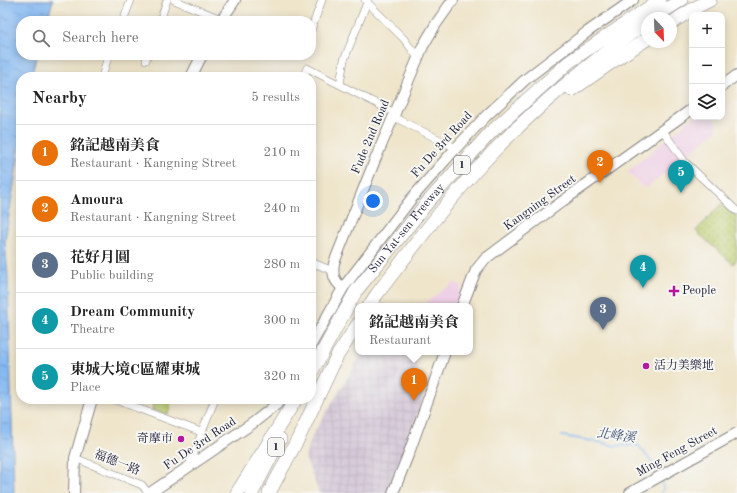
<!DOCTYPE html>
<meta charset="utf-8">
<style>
body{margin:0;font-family:"Old Standard TT","Noto Serif TC",serif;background:#f6f6f6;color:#222}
.controls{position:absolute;right:12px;top:12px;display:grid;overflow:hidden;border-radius:8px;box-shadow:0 2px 10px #0003}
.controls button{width:36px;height:36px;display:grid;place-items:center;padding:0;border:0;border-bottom:1px solid #e0e0e0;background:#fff;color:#222;font:20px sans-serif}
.compass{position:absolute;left:641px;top:12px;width:36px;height:36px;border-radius:50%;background:#fff;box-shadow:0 2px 10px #0003;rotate:157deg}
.you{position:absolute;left:373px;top:201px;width:14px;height:14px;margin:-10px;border:3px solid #fff;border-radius:50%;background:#1a73e8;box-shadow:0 0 0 6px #1a73e833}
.badge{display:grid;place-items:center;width:26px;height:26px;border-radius:50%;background:#1a73e8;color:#fff;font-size:13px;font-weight:700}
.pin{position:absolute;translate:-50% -33px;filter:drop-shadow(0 1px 2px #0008)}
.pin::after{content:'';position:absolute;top:21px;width:14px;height:12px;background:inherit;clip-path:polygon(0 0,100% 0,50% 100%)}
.popup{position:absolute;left:355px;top:303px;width:118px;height:52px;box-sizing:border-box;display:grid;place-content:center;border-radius:8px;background:#fff;filter:drop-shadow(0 1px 3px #0005);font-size:13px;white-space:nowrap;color:#767676}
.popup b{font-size:15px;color:#222}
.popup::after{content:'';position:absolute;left:50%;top:100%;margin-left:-8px;border:8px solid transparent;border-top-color:#fff}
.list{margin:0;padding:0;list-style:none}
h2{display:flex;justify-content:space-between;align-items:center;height:52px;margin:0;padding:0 16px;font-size:17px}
h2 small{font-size:13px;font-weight:400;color:#767676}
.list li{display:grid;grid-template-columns:26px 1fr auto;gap:12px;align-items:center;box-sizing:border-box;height:56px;padding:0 16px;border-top:1px solid #e0e0e0}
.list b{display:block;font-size:15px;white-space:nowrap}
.list p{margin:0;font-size:13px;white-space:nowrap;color:#767676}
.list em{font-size:13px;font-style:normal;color:#767676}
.icon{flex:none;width:22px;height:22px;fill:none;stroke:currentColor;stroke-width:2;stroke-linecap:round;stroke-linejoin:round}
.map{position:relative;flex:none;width:737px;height:493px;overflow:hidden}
.search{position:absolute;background:#fff;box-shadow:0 2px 10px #0003;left:16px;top:16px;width:300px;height:44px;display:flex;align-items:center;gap:10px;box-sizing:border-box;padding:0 14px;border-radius:16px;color:#767676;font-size:15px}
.panel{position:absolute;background:#fff;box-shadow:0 2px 10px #0003;left:16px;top:72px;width:300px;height:332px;border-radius:16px}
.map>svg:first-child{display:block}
.built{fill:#efd0e6}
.industrial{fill:url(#industrial-grid)}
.park{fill:url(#park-dots);stroke:#707856}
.water{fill:url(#water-ripples);stroke:#536d96}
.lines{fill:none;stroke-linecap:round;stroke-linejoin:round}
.stream{stroke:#84b8f2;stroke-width:2}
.street-casing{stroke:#888483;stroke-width:8}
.secondary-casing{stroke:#888483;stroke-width:12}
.highway-casing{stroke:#888483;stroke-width:14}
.street{stroke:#fff;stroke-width:7}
.secondary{stroke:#fff;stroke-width:10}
.highway{stroke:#fff;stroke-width:13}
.poi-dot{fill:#b5179e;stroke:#f6f6f2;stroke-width:1.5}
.labels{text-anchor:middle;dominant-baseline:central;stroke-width:4;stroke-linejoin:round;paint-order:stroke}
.shield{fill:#f6f6f2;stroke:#626272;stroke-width:1}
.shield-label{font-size:11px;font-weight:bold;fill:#22223b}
.street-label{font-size:12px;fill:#22223b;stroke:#f6f6f2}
.poi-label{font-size:12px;fill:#22223b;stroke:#f6f6f2;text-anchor:start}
.water-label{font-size:13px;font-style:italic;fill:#44567b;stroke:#f6f6f2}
</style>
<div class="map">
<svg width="737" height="493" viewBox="0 0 737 493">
<defs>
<pattern id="industrial-grid" width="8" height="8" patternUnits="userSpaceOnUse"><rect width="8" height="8" fill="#cdbed2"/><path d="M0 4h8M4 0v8" fill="none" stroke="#b0a3b5"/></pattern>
<pattern id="park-dots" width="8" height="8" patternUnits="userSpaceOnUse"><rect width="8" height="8" fill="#bdcd70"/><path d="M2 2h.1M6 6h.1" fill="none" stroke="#a2b062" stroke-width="1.8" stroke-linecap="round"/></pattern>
<pattern id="water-ripples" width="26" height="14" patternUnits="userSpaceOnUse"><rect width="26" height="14" fill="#84b8f2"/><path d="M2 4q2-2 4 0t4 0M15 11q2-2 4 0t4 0" fill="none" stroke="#6c95c5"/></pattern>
</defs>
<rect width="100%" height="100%" fill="#f6f6f2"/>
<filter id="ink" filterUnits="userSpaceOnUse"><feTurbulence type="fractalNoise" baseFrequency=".025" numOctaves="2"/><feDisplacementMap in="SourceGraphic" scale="8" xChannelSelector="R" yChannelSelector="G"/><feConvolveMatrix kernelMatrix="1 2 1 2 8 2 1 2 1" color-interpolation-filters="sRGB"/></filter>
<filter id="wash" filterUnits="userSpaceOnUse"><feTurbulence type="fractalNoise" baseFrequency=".012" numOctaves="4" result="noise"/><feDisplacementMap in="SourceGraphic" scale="16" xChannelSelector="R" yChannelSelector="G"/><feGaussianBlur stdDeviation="0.9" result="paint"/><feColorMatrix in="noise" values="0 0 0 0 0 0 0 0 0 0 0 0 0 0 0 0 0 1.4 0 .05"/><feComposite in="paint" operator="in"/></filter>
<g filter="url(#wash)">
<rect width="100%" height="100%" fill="#efe5cb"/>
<g class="built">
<polygon points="693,117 713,117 718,129 645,189 627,172"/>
<polygon points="453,283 462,285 455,306 421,306"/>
</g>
<polygon class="industrial" points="363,352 414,352 423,399 387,493 319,493 305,457 312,436"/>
<g class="park">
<polygon points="721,204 737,218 737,259 733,264 696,231"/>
<polygon points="154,399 172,399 168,414 152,410"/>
</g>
<polygon class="water" points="0,0 53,0 47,21 21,21 21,55 37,55 31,77 21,77 21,140 5,241 8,276 14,493 0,493"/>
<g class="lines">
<g class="stream">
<polyline points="562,436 598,442 616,446 638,445 650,460 657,471"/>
<polyline points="661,493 664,489 662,481"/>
</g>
</g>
</g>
<g filter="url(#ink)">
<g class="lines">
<g class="street-casing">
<g id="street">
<polyline points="174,0 221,19"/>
<polyline points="365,0 404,39 418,58"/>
<polyline points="123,21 131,0"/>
<polyline points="160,21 167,0"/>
<polyline points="311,30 322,0"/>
<polyline points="146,60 147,55"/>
<polyline points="192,74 200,77"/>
<polyline points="102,77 106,63 110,55"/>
<polyline points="303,77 307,68 395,113"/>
<polyline points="340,84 344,60 368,0"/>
<polyline points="394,117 456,148"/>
<polyline points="663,131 685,162 737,211"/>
<polyline points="311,262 333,271"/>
<polyline points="113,399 201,432"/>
<polyline points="75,458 142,485 148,493"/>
<polyline points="188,468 215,399"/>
</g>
</g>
<g class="secondary-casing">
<g id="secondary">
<polyline points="221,21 235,0"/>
<polyline points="191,77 202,55"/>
<polyline points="722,86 737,75"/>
<path d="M 343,288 C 334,281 332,275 334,263 L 375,160 L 395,113 L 423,46 L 436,24 L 453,0"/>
<polyline points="462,306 476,270 485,259 560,203 692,109"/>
<polyline points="311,345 343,288 412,198 456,148 486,116 526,79 587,32 633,0"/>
<polyline points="74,493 75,458 92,399"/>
<polyline points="150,493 253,423 277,404 280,399"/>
<polyline points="393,493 410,450 445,352"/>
<polyline points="630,493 737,433"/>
</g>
</g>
<g class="highway-casing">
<g id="highway">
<polyline points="653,18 681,0"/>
<polyline points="671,23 693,9 710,0"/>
<polyline points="572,90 622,55 647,39"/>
<path d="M 369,306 L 377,294 C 414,246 450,197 492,153 C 539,104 592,61 647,22"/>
<path id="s1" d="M 311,373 L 356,291 L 427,203 L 490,133 L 569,62 L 660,0"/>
<polyline points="237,493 296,399"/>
<polyline points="252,493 280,439"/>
<polyline points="269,493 299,437 337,356 358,324"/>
</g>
</g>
<use href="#street" class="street"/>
<use href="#secondary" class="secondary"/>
<use href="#highway" class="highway"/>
</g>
</g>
<g class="poi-dot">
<path d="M672 285h4v4h4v4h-4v4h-4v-4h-4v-4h4z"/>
<circle cx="646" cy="366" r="4"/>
<circle cx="181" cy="439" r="4"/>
</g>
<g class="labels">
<g class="shield">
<rect x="454" y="156" width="16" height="18" rx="3"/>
<rect x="268" y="438" width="16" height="18" rx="3"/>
</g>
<g class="shield-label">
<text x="462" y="165">1</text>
<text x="276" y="447">1</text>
</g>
<g class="street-label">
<text transform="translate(371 137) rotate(-67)">Fude 2nd Road</text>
<text transform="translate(442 145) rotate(-48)">Fu De 3rd Road</text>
<text transform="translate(540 203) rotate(-36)">Kangning Street</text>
<text stroke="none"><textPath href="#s1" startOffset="174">Sun Yat-sen Freeway</textPath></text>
<text transform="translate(200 444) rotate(-34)">Fu De 3rd Road</text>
<text transform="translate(677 452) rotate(-29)">Ming Feng Street</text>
<text transform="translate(117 463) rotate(22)">福德一路</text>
</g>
<g class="poi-label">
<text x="682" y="291">People</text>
<text x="654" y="366">活力美樂地</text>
<text x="173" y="439" text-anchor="end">奇摩市</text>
</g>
<g class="water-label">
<text transform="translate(616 436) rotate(8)">北峰溪</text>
</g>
</g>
</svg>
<div class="controls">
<button>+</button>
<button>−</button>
<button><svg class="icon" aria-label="layers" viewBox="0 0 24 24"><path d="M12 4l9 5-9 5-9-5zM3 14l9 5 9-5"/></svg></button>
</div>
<svg class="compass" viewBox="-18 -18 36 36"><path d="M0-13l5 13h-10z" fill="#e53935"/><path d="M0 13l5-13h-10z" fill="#767676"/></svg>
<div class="you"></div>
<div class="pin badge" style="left:414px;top:401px;background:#e8710a">1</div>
<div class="popup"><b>銘記越南美食</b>Restaurant</div>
<div class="pin badge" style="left:600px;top:183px;background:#e8710a">2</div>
<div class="pin badge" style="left:603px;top:330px;background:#5c6f8a">3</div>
<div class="pin badge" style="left:643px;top:288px;background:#0f9aa8">4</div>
<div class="pin badge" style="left:681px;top:193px;background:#0f9aa8">5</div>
<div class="search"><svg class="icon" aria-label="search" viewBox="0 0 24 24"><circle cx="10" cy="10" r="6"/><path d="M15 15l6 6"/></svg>Search here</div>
<section class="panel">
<h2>Nearby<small>5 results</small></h2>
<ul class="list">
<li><span class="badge" style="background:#e8710a">1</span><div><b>銘記越南美食</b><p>Restaurant · Kangning Street</p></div><em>210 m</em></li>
<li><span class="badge" style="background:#e8710a">2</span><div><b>Amoura</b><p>Restaurant · Kangning Street</p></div><em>240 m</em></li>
<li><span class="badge" style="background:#5c6f8a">3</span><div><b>花好月圓</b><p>Public building</p></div><em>280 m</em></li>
<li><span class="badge" style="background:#0f9aa8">4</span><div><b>Dream Community</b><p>Theatre</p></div><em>300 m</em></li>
<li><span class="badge" style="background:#0f9aa8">5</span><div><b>東城大境C區耀東城</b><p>Place</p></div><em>320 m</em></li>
</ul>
</section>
</div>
